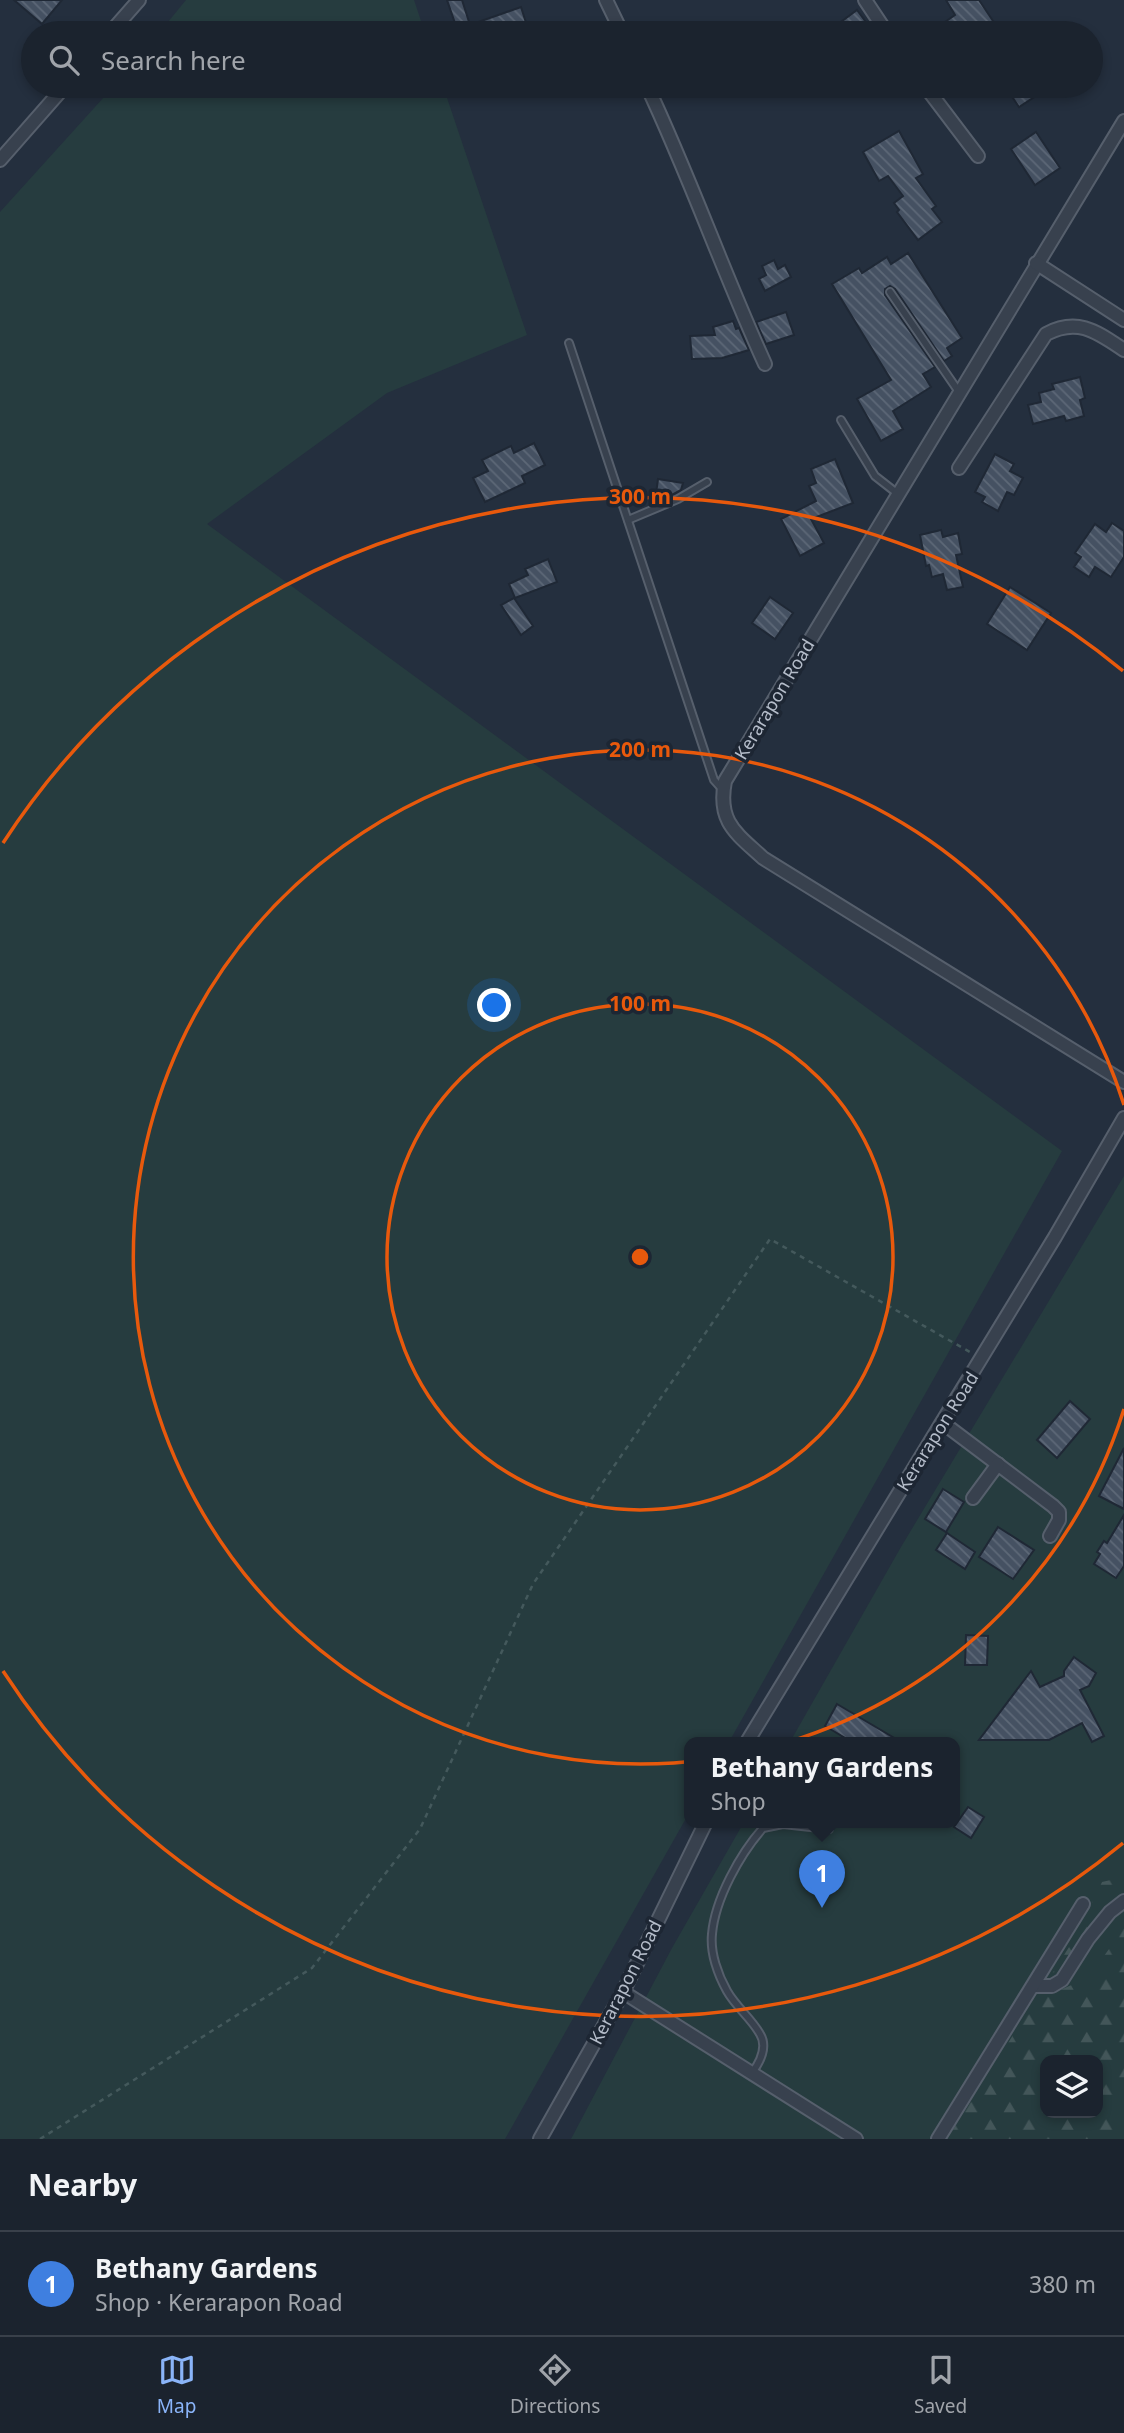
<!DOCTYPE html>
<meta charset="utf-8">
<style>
body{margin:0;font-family:"Noto Sans",sans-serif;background:#282f3a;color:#f1f3f6}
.controls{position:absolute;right:21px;bottom:21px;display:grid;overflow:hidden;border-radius:14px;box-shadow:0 4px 10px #0003}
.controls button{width:63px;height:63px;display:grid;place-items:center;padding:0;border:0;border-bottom:2px solid #39404a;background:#1b232e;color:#f1f3f6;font:35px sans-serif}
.you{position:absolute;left:495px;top:1006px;width:24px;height:24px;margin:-18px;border:5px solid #fff;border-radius:50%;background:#1a73e8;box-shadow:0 0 0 10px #1a73e833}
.badge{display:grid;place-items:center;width:46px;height:46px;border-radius:50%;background:#8ab4f8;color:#fff;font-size:23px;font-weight:700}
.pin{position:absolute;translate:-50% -58px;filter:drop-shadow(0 2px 4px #0008)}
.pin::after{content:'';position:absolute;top:37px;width:24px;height:21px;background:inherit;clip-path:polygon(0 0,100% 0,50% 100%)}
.popup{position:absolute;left:684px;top:1737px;width:276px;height:91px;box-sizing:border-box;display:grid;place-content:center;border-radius:14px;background:#1b232e;filter:drop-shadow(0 2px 5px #0005);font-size:23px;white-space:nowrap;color:#a0a4aa}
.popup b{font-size:26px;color:#f1f3f6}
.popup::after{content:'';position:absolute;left:50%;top:100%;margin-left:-14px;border:14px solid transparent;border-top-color:#1b232e}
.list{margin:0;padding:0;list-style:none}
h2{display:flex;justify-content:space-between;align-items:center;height:91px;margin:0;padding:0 28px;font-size:30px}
h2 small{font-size:23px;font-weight:400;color:#a0a4aa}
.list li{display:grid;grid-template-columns:46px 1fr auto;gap:21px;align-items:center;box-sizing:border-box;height:105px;padding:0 28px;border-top:2px solid #39404a}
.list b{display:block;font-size:26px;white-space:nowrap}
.list p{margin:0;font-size:23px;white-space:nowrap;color:#a0a4aa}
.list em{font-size:23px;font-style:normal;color:#a0a4aa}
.icon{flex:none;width:38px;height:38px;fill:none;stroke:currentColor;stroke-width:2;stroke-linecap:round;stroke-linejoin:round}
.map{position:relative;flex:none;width:1124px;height:2139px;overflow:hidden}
.search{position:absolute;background:#1b232e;box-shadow:0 4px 10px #0003;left:21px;right:21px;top:21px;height:77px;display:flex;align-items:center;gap:18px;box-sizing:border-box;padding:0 24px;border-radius:38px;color:#a0a4aa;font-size:26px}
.sheet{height:196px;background:#1b232e}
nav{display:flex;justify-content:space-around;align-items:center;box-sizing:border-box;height:98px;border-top:2px solid #39404a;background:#1b232e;font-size:19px;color:#a0a4aa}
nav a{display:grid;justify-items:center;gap:4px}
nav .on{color:#8ab4f8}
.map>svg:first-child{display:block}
.green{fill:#263c3f;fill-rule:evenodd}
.forest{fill:url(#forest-firs);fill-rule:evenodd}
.building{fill:url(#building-back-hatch);stroke:#1f2835;stroke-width:2}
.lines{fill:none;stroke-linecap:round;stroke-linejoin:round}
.lane-casing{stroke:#565f6c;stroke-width:10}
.street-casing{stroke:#565f6c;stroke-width:16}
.path{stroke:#44595c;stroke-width:2.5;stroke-dasharray:5 5;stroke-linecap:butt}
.lane{stroke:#38414e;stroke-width:6}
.street{stroke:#38414e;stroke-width:12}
.ring{fill:none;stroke:#e8590c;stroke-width:3.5}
.labels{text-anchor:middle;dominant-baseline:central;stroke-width:7;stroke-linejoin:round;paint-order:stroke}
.street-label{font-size:18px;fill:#b4bcc9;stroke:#1d2633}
.centre{fill:#e8590c;stroke:#1d2633;stroke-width:3.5}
.ring-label{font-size:21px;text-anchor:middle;font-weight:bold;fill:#e8590c;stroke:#1d2633;stroke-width:7;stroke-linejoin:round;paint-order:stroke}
</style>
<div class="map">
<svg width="1124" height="2139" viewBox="0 0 1124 2139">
<defs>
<pattern id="forest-firs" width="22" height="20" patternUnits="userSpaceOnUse" patternTransform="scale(1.75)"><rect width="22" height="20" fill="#263c3f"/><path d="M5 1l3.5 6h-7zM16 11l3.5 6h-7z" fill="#435659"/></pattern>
<pattern id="building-back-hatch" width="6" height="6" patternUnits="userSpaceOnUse" patternTransform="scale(1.75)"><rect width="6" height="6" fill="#455162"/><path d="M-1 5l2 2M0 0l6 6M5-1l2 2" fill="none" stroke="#5d6877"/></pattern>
</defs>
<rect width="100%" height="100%" fill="#242f3e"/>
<g class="green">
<polygon points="186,0 414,0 425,33 159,33"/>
<polygon points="114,86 443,86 527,335 387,393 207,524 1062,1151 729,1742 689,1742 689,1813 505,2139 0,2139 0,212"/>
<path d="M 1124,1176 L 1124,2139 L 571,2139 L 672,1948 L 744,1822 L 955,1822 L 955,1742 L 790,1742 L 901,1547 ZM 1045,2060 L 1098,2060 L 1098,2113 L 1045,2113 Z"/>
</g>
<path class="forest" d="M 1124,1877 L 1124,1909 C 1103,1925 1086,1945 1068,1965 C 1058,1977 1048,1984 1040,1999 L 1094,1975 L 1104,1956 L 1124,1928 L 1124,2089 L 1118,2106 L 1112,2139 L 947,2139 L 1078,1933 L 1102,1882 ZM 1045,2060 L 1098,2060 L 1098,2113 L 1045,2113 Z"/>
<g class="building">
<polygon points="14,0 62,0 42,24"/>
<polygon points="447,0 462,0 470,25 521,7 528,29 516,33 452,33 452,31 457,29"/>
<polygon points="946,0 979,0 1001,33 929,33 955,15"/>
<polygon points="857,10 874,33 826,33"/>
<polygon points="1005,86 1051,86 1019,107"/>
<polygon points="899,131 923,174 916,178 936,206 932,209 942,222 918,240 897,212 899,210 894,203 903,196 888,176 879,181 863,152"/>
<polygon points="1036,132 1060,168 1035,185 1011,149"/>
<polygon points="908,253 962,338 947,348 952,356 944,361 895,289 890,286 885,289 885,295 935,367 923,374 931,387 893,411 903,429 881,441 857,399 891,380 832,284 859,268 862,273 887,257 891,264"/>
<polygon points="774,260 778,269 785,265 791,277 765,291 759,279 766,275 762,266"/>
<polygon points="786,312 794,335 766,344 756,322"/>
<polygon points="733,321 736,329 739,328 749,350 722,358 692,359 690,336 715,335 713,327"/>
<polygon points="1080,377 1085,398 1080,400 1084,416 1066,421 1064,416 1033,424 1028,405 1041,402 1039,393 1054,389 1052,384"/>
<polygon points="534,443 545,465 522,476 525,483 485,502 473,478 488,471 482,460 511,446 514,453"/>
<polygon points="995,454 1014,464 1010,471 1023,478 1014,495 1007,492 998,511 982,502 985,497 975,492"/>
<polygon points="835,459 853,503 811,519 824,543 800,556 781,519 816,501 809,486 816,483 811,469"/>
<polygon points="658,479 683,483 681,490 670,496 656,494"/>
<polygon points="1112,523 1124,531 1124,557 1111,577 1095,567 1089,577 1074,567 1081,557 1075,553 1095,524 1106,532"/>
<polygon points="941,530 943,537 958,533 962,554 956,555 963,587 947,590 943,574 932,577 929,565 926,566 920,535"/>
<polygon points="548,559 557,582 515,598 509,584 528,575 525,569"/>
<polygon points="1010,587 1051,613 1027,650 987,624"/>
<polygon points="770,597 793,613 775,639 752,623"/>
<polygon points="514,598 533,626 521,635 501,605"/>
<polygon points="1070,1401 1090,1419 1057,1458 1037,1440"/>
<polygon points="1124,1448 1124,1509 1099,1496"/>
<polygon points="943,1489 964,1502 946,1532 925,1519"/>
<polygon points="1124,1515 1124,1566 1116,1578 1094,1564 1100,1554 1097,1552 1104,1541 1107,1543"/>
<polygon points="998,1527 1034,1550 1013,1579 979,1557"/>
<polygon points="947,1533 975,1552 965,1569 936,1550"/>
<polygon points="966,1635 988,1636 987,1665 965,1665"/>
<polygon points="1074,1657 1096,1673 1089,1686 1080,1690 1104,1736 1092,1742 1082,1723 1049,1740 979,1740 1031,1671 1040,1687 1064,1676 1064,1671"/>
<polygon points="837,1704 901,1742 852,1742 825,1726"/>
<polygon points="968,1807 984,1817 971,1838 954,1827"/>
</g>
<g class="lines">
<g class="lane-casing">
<g id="lane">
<polyline points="890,292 959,392"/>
<polyline points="569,343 714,780 723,790"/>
<polyline points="841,420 875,476 898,494"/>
<polyline points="628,520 678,499 707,482"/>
<path d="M 752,2073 C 760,2062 768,2047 760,2034 C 751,2018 736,2007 727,1991 C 718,1975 710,1953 712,1934 C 715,1899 740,1854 763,1828 L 783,1824 L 829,1829"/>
</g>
</g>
<g class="street-casing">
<g id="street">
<polyline points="606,0 622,33"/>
<polyline points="865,0 887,33"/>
<polyline points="110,33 139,0"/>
<path d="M 647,86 C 690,177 723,272 765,364"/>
<polyline points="925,86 978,156"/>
<path d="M 1124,121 L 725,781 C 717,822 736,833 763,858 L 1124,1082"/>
<polyline points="0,160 65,86"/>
<polyline points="1036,263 1124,320"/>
<path d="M 959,468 L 1046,334 C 1078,317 1097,332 1124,350"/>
<polyline points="943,1423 1053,1506 1059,1512 1059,1520 1050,1536"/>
<polyline points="973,1498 998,1464"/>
<polyline points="747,1742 1055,1237 1124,1118"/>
<polyline points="1033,1986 1052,1986 1062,1980 1088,1939 1110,1912 1124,1901"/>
<polyline points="623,1992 856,2139"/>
<polyline points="540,2139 623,1992 706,1822"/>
<polyline points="938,2139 1083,1904"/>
</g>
</g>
<polyline class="path" points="40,2139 312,1968 420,1829 533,1584 770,1239 970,1352"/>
<use href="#lane" class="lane"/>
<use href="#street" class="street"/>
</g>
<g class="ring">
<circle cx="640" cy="1257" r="253"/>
<path d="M1124 1409A507 507 0 1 1 1124 1105"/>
<path d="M1123 1843A760 760 0 0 1 3 1671M3 843A760 760 0 0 1 1123 671"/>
</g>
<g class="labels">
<g class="street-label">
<text transform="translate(774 699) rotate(-59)">Kerarapon Road</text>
<text transform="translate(937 1431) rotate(-58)">Kerarapon Road</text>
<text transform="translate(625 1982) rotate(-63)">Kerarapon Road</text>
</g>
</g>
<circle cx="640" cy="1257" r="10" class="centre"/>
<g class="ring-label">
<text x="640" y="504">300 m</text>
<text x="640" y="757">200 m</text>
<text x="640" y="1011">100 m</text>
</g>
</svg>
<div class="controls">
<button><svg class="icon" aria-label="layers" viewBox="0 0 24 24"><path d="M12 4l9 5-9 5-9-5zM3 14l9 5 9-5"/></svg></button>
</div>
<div class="you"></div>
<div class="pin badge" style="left:822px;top:1908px;background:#3f7fe0">1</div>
<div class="popup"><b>Bethany Gardens</b>Shop</div>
<div class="search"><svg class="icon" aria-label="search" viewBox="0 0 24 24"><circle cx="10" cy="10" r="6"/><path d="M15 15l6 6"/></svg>Search here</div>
</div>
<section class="sheet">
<h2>Nearby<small></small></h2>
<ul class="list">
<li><span class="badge" style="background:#3f7fe0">1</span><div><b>Bethany Gardens</b><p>Shop · Kerarapon Road</p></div><em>380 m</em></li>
</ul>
</section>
<nav>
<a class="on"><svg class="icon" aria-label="map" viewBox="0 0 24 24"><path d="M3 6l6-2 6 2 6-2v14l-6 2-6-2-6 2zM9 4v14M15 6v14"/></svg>Map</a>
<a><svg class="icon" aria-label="directions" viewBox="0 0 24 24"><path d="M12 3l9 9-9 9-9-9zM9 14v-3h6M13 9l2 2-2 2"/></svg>Directions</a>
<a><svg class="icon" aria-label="saved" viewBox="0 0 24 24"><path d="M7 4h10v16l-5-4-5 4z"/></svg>Saved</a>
</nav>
